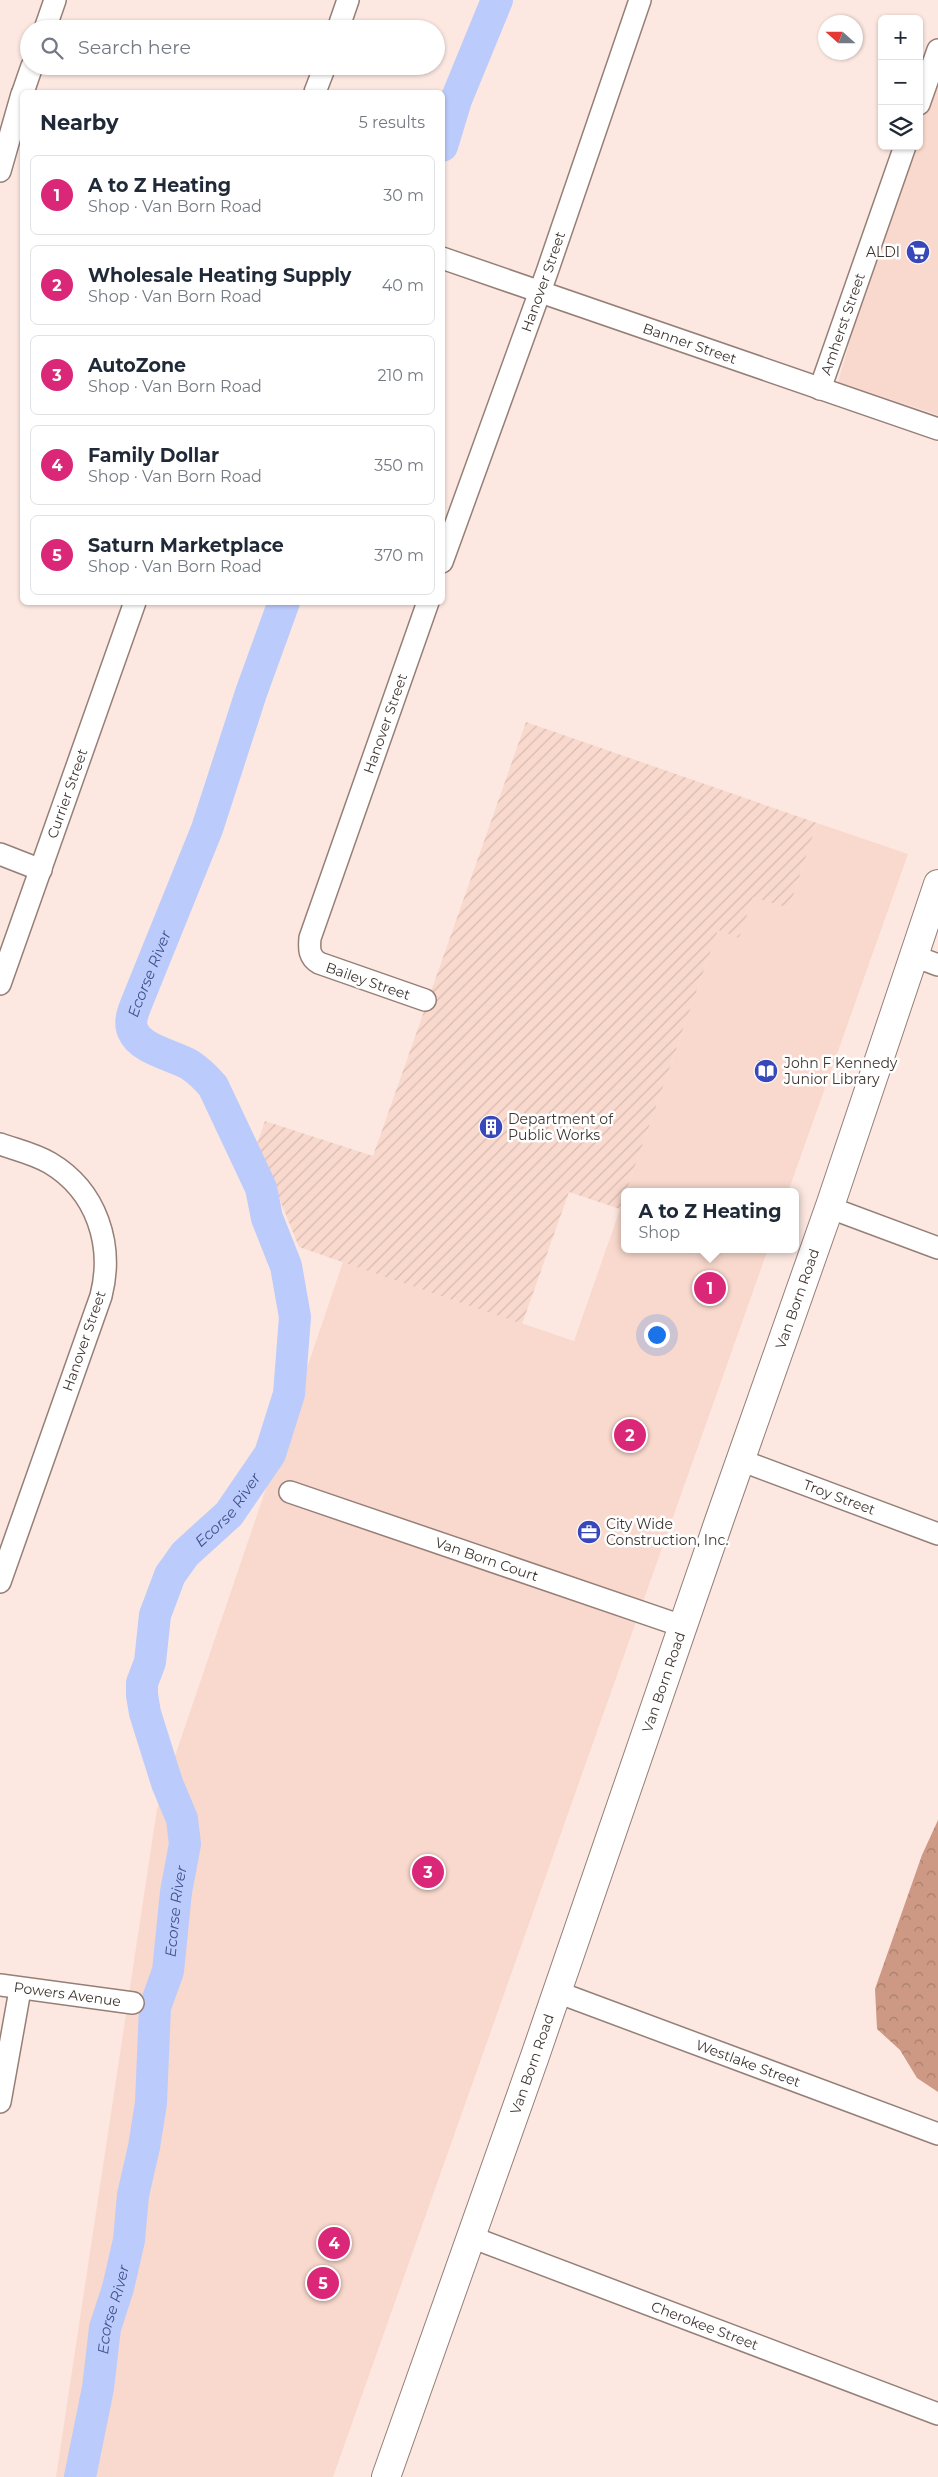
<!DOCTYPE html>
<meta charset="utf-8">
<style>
body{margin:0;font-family:Montserrat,sans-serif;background:#f6f6f7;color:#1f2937}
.controls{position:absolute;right:15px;top:15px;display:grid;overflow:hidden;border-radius:8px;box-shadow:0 1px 4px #0004}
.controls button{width:45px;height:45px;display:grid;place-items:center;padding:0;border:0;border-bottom:1px solid #e0e1e3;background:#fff;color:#1f2937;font:25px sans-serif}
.compass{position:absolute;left:818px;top:15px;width:45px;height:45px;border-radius:50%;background:#fff;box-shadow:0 1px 4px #0004;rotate:291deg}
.you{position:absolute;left:656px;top:1334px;width:18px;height:18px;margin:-12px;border:4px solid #fff;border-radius:50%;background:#1a73e8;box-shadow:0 0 0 8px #1a73e833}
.badge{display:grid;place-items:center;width:32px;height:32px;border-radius:50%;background:#db2777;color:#fff;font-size:16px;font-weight:700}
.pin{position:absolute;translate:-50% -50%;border:2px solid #fff;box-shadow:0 1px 5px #0006}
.popup{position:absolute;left:621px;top:1188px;width:178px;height:65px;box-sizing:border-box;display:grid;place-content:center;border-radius:8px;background:#fff;filter:drop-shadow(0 1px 4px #0005);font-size:16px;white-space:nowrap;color:#747a83}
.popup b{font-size:19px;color:#1f2937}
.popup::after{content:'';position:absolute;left:50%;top:100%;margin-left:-10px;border:10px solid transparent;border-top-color:#fff}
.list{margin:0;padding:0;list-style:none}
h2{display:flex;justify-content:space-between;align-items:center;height:65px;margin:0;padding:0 20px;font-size:21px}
h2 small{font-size:16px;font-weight:400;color:#747a83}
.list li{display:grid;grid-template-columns:32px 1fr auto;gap:15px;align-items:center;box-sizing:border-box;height:80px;margin:0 10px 10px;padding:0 10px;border:1px solid #e0e1e3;border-radius:8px}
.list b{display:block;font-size:19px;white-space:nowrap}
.list p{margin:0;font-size:16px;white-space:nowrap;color:#747a83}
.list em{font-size:16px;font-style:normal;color:#747a83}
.icon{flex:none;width:28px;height:28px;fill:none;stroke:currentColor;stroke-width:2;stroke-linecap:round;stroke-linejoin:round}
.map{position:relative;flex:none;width:938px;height:2477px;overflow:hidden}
.search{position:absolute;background:#fff;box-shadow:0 1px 4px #0004;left:20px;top:20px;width:425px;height:55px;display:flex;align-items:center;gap:12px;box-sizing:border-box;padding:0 18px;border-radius:28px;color:#747a83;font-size:19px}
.panel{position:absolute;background:#fff;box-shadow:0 1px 4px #0004;left:20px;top:90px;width:425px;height:515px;border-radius:8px}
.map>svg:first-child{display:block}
.built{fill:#f9d9cd}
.industrial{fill:url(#industrial-furrows)}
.forest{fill:url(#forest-crowns)}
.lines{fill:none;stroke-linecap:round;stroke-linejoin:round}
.river{stroke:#bbcbfb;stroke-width:32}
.minor-casing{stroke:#957f77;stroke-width:24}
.secondary-casing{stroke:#957f77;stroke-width:30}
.minor{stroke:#fff;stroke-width:21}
.secondary{stroke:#fff;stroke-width:28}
.labels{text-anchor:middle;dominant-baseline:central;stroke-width:5;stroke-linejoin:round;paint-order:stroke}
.poi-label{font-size:14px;fill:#3f3632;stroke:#fff;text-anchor:start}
.street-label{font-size:14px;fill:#3f3632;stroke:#fff}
.water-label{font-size:15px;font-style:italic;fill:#43528f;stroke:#fff}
</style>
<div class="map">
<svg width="938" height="2477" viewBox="0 0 938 2477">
<defs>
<pattern id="industrial-furrows" width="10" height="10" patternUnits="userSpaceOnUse" patternTransform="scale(1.25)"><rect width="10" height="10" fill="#f9d9cd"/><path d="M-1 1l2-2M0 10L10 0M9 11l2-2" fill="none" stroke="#d6bbb0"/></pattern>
<pattern id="forest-crowns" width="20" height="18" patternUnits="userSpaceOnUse" patternTransform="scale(1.25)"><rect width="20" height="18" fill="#cd9984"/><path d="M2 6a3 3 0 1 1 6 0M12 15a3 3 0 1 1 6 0" fill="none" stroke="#a87e6d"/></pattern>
</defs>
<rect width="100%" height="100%" fill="#fce8e1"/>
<g class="built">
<polygon points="938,35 938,415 838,382 906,146 919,146 919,100"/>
<polygon points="817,823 908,854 788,1192 626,1192 718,930 739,937 753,896 789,908"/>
<polygon points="625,1195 625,1249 768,1249 333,2477 56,2477 157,1809 343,1262 574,1341"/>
</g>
<polygon class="industrial" points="526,722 817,823 789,908 753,897 739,938 718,930 620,1209 569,1192 522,1324 299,1247 257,1144 265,1121 373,1156"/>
<polygon class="forest" points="938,1820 938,2092 917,2078 900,2050 877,2029 875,1989 922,1855"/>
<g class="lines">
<g class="river">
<polyline points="442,146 456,100 497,0"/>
<path id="s1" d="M 80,2477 L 98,2388 L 105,2328 L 118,2288 L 129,2240 L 133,2195 L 144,2147 L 151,2103 L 155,2007 L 168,1971 L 176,1892 L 185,1844 L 182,1819 L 167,1783 L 145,1713 L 142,1695 L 142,1683 L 150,1662 L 155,1615 L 170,1575 L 185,1554 L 229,1514 L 270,1454 L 289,1394 L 295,1317 L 286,1266 L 267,1218 L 261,1188 L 213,1086 C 206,1078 199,1071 190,1065 C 173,1055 141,1050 133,1031 C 128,1021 135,1007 139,997 L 207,829 L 251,693 L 284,602"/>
</g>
<g class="minor-casing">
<g id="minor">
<polyline points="45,29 55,0"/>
<polyline points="338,29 348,0"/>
<polyline points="23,92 32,66"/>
<polyline points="315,92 325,66"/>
<polyline points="919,104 938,50"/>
<polyline points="0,171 22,94"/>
<path id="s2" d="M 442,258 L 938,429"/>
<path id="s3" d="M 820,389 L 905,146"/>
<path id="s4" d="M 442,562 L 547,272 L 640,0"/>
<polyline points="0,854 41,870"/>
<polyline points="914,956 938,965"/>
<path id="s5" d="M 0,984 L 135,602"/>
<path id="s6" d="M 425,1000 L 319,963 C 309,957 309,949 310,938 L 428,602"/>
<path d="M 0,1144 C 17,1150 35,1154 50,1163 C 97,1191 114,1245 101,1296 L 0,1582"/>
<polyline points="828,1207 938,1248"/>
<path id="s7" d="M 740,1460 L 938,1534"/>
<path id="s8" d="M 290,1492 L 682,1626"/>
<path id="s9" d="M 0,1985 L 133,2003"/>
<path id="s10" d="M 557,1992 L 938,2134"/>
<polyline points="0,2102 20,1990"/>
<path id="s11" d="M 471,2237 L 938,2414"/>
</g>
</g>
<g class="secondary-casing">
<g id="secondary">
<path id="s12" d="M 386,2477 L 535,2056 L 719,1521 L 831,1203 L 938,884"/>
</g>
</g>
<use href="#minor" class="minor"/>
<use href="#secondary" class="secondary"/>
</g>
<defs>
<g id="supermarket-disc" transform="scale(1.25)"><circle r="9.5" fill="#3848bb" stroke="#fff"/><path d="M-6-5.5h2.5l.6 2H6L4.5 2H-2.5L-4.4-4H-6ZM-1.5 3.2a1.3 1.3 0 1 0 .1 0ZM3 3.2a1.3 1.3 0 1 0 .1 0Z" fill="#fff"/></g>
<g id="library-disc" transform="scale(1.25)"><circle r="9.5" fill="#3848bb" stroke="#fff"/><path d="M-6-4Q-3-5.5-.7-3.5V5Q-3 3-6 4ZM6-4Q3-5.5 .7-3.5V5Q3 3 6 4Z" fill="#fff"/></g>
<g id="building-disc" transform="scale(1.25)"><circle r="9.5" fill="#3848bb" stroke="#fff"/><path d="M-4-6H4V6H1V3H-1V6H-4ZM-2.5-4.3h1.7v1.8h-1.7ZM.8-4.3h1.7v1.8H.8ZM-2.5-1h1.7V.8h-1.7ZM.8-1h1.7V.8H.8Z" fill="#fff"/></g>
<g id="office-disc" transform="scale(1.25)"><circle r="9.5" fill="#3848bb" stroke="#fff"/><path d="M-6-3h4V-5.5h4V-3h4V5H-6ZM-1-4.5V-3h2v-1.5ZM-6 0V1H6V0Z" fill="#fff"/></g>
</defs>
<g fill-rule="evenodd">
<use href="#supermarket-disc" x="918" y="252"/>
<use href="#library-disc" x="766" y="1071"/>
<use href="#building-disc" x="491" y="1127"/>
<use href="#office-disc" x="589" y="1532"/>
</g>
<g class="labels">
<g class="poi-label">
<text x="900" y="252" text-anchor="end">ALDI</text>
<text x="784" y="1063">John F Kennedy<tspan x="784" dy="16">Junior Library</tspan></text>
<text x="508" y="1119">Department of<tspan x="508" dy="16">Public Works</tspan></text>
<text x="606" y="1524">City Wide<tspan x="606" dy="16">Construction, Inc.</tspan></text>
</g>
<g class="street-label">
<text stroke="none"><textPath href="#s4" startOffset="298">Hanover Street</textPath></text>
<text stroke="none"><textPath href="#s3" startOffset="69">Amherst Street</textPath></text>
<text stroke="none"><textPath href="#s2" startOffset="262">Banner Street</textPath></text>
<text stroke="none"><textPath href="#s6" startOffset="368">Hanover Street</textPath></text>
<text stroke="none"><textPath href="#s5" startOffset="202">Currier Street</textPath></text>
<text transform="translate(368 981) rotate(19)">Bailey Street</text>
<text stroke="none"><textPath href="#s12" startOffset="1248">Van Born Road</textPath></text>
<text transform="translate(84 1341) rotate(-71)">Hanover Street</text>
<text stroke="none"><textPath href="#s7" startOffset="106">Troy Street</textPath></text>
<text stroke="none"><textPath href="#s8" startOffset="208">Van Born Court</textPath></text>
<text stroke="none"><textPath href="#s12" startOffset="842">Van Born Road</textPath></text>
<text stroke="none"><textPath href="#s9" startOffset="68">Powers Avenue</textPath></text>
<text stroke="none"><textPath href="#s10" startOffset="204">Westlake Street</textPath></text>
<text stroke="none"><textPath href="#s12" startOffset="438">Van Born Road</textPath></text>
<text stroke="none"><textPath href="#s11" startOffset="250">Cherokee Street</textPath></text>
</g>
<g class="water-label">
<text stroke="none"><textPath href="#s1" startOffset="1629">Ecorse River</textPath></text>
<text stroke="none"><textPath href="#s1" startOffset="1012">Ecorse River</textPath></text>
<text stroke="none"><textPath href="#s1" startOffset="576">Ecorse River</textPath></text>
<text stroke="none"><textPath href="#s1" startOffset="171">Ecorse River</textPath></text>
</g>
</g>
</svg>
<div class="controls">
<button>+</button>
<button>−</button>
<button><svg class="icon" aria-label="layers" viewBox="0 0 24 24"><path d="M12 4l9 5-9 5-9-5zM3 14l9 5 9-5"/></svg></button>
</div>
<svg class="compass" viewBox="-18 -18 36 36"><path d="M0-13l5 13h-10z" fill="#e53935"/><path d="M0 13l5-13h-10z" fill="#747a83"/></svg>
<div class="you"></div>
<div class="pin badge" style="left:710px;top:1288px">1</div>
<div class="popup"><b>A to Z Heating</b>Shop</div>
<div class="pin badge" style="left:630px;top:1435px">2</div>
<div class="pin badge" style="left:428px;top:1872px">3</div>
<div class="pin badge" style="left:334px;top:2243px">4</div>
<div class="pin badge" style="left:323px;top:2283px">5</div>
<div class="search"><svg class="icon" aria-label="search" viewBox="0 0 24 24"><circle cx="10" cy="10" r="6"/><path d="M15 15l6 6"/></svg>Search here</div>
<section class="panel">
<h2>Nearby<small>5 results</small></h2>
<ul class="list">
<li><span class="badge">1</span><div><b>A to Z Heating</b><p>Shop · Van Born Road</p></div><em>30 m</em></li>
<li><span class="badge">2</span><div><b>Wholesale Heating Supply</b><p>Shop · Van Born Road</p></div><em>40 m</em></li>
<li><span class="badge">3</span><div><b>AutoZone</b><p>Shop · Van Born Road</p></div><em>210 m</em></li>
<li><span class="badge">4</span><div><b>Family Dollar</b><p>Shop · Van Born Road</p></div><em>350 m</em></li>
<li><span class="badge">5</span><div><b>Saturn Marketplace</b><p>Shop · Van Born Road</p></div><em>370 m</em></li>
</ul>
</section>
</div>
